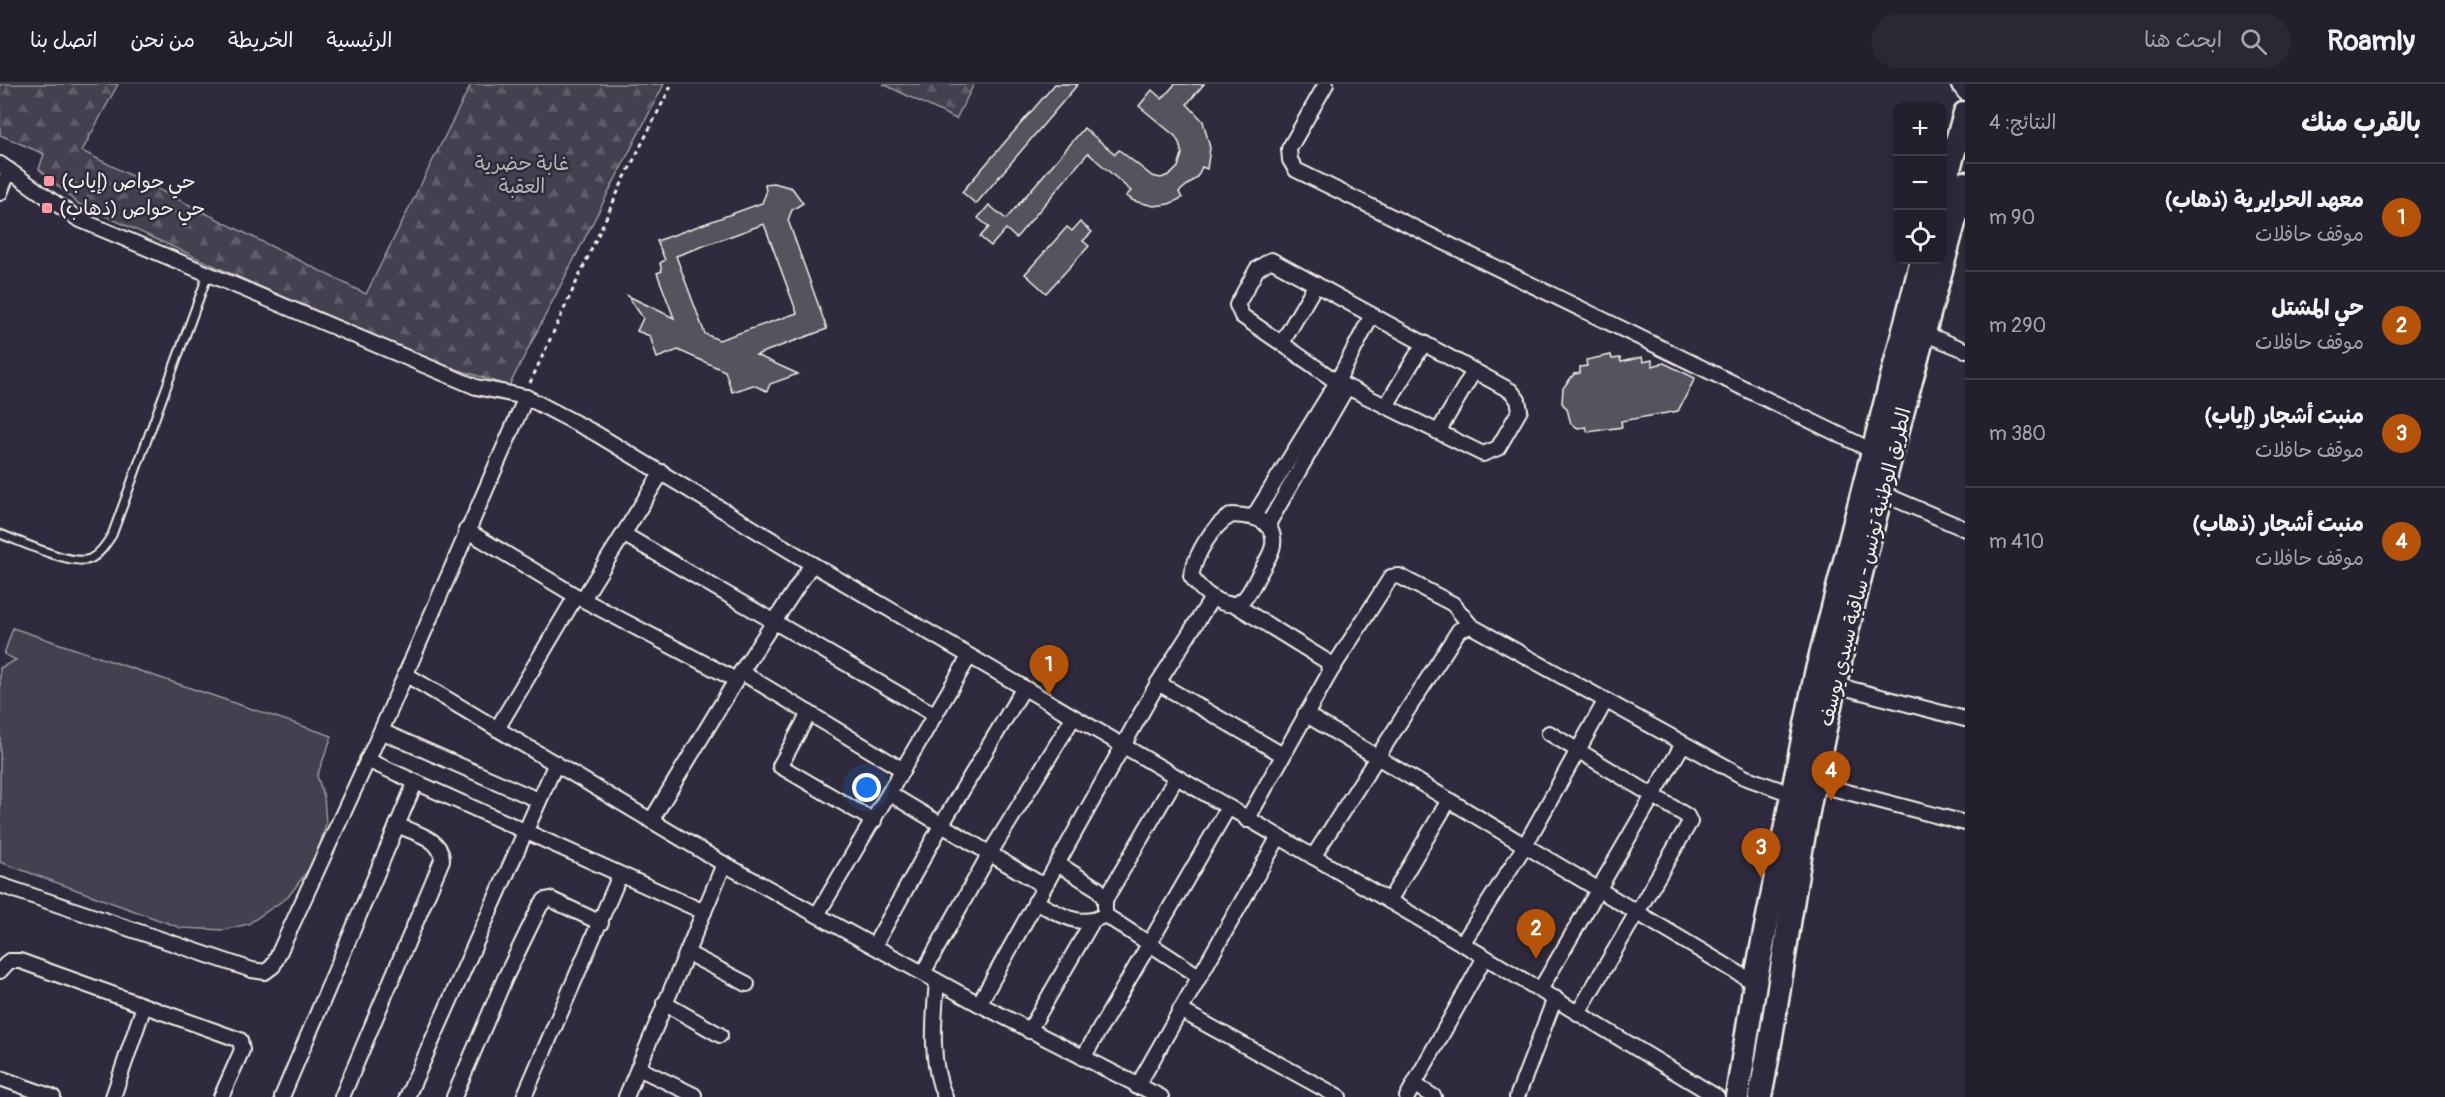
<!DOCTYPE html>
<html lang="ar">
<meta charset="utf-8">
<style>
body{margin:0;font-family:Pangolin,"Playpen Sans Arabic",sans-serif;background:#2b2836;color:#f1f3f6;direction:rtl}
.controls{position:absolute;right:18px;top:18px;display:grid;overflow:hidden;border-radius:12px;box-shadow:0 6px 24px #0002}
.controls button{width:54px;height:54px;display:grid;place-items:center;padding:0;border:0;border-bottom:2px solid #403e4a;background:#23202e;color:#f1f3f6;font:30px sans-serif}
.you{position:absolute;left:867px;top:704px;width:21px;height:21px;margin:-15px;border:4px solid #fff;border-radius:50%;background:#1a73e8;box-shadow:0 0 0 9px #1a73e833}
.badge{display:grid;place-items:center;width:39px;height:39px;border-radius:50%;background:#b45309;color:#fff;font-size:20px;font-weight:700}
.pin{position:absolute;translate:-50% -50px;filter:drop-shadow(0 2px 3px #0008)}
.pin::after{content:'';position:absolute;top:32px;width:21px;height:18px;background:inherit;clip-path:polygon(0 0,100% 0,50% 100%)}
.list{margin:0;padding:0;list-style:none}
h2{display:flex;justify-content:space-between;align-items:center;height:78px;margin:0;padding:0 24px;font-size:26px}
h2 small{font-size:20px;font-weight:400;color:#a3a3aa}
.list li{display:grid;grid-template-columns:39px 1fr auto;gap:18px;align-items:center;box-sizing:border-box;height:108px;padding:0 24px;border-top:2px solid #403e4a}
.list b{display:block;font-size:22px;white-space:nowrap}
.list p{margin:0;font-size:20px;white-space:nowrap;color:#a3a3aa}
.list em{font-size:20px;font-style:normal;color:#a3a3aa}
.icon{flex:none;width:33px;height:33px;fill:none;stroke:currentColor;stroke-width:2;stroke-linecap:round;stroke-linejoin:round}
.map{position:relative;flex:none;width:1965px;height:1013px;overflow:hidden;direction:ltr}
header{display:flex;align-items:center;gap:36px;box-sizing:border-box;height:84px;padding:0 30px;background:#23202e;border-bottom:2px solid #403e4a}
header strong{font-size:28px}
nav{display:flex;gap:33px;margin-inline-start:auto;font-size:21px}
.search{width:420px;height:54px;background:#2b2836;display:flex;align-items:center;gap:15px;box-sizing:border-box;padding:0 21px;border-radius:33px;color:#a3a3aa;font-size:22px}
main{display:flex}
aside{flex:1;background:#23202e}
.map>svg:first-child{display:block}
.grass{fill:#454050;stroke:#9c989c;stroke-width:1.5}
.forest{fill:url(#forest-firs);stroke:#9c989c;stroke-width:1.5}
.building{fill:#56525f;stroke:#f4f1e8;stroke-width:1.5;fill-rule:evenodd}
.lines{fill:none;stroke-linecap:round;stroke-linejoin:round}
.service-casing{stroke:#f4f1e8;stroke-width:11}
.minor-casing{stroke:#f4f1e8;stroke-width:18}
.trunk-casing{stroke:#f4f1e8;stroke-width:27}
.path{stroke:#f4f1e8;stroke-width:3;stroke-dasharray:4.5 4.5;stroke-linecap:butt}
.service{stroke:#2f2a3d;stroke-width:7}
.minor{stroke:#2f2a3d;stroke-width:14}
.trunk{stroke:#2f2a3d;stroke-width:22}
.poi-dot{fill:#ff9aa2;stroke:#2f2a3d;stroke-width:2}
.labels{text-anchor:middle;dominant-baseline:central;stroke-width:5;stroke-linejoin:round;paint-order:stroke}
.park-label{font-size:20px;fill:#b7b3b3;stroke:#2f2a3d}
.poi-label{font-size:20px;fill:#f4f1e8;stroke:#2f2a3d;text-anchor:start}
.street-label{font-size:20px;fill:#f4f1e8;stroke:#2f2a3d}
</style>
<header>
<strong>Roamly</strong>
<div class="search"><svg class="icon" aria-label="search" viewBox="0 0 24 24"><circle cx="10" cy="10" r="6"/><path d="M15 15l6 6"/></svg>ابحث هنا</div>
<nav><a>الرئيسية</a><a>الخريطة</a><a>من نحن</a><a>اتصل بنا</a></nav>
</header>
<main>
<aside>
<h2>بالقرب منك<small>النتائج: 4</small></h2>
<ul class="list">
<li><span class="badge">1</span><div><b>معهد الحرايرية (ذهاب)</b><p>موقف حافلات</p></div><em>90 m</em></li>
<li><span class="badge">2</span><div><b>حي المشتل</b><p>موقف حافلات</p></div><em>290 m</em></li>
<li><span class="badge">3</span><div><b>منبت أشجار (إياب)</b><p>موقف حافلات</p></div><em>380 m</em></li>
<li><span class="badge">4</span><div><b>منبت أشجار (ذهاب)</b><p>موقف حافلات</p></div><em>410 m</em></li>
</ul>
</aside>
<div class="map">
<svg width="1965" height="1013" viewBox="0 0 1965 1013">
<defs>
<pattern id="forest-firs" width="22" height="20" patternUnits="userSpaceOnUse" patternTransform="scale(1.5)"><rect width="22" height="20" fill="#454050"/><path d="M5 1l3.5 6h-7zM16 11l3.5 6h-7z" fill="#605c69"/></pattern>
</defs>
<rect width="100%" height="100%" fill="#2f2a3d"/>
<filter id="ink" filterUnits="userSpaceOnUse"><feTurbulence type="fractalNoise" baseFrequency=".0167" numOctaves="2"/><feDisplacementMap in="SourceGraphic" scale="12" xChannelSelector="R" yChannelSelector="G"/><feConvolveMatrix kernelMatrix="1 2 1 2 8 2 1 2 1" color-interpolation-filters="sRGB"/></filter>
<g filter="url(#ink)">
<polygon class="grass" points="13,544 332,652 317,692 324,713 326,740 315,777 288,813 248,840 224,846 181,844 0,778 0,584 16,576 4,570"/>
<g class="forest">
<polygon points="0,0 118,0 82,67 366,210 471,0 664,0 509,302 401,267 77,119 39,85 44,70 0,51"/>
<polygon points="883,0 974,0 956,35"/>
</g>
<g class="building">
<polygon points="1055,0 1078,0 976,120 962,108"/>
<polygon points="1175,0 1204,0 1187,20 1203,37 1210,64 1207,85 1202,83 1197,93 1179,108 1182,114 1169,120 1154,122 1134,117 1126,112 1131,107 1088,69 1016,154 1006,145 991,162 980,153 989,143 978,134 989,121 1006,135 1084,44 1115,70 1119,66 1152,92 1161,94 1171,90 1178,83 1182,70 1179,59 1175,52 1139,22 1152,6 1162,15"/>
<path d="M 774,99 L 792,104 L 803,119 L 792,126 L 788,136 L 827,245 L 756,271 L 798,290 L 770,300 L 767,307 L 753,301 L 732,308 L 725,287 L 678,266 L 657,274 L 650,252 L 637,247 L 643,234 L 628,212 L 674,234 L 657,189 L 662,187 L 660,179 L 665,176 L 657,157 L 762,119 L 766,109 L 765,100 ZM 764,140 L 797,229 L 719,256 L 705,250 L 676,172 Z"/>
<polygon points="1080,138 1092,148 1083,157 1089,162 1046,209 1025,190 1067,143 1072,147"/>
<polygon points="1611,271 1612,275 1620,274 1621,278 1642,273 1643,278 1652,276 1652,282 1664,279 1695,294 1678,327 1621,337 1622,343 1588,348 1586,343 1578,344 1571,340 1567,325 1562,319 1563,304 1574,290 1580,289 1580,283 1587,282 1586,276"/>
</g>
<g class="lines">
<g class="service-casing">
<path id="service" d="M 0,450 C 20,457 71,482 90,475 C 100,470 106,460 112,451 L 208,190"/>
</g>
<g class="minor-casing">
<g id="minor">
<polyline points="1326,0 1289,65 1290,76 1296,86 1879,370"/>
<polyline points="1958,0 1965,9"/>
<polyline points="0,80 78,135 476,303 526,313 595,349 812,480 1485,873 1717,1013"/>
<polyline points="0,109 9,86"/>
<polygon points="1271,176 1511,307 1518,316 1520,326 1498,364 1483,370 1337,298 1242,232 1237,221 1257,185"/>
<polyline points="1923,249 1965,266"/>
<polyline points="1282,259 1316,200"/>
<polyline points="1386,322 1424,259"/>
<polyline points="1438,348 1474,287"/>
<polyline points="1881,409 1965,445"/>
<path d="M 1232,431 C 1246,432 1266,432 1272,449 C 1277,463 1267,475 1261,487 C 1256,495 1251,508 1244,515 C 1226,531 1200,506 1191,492 C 1196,470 1212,441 1232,431 Z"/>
<polyline points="1254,432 1337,298 1372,231"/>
<polyline points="1267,442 1347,303"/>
<polyline points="466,446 576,512 736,596"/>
<polyline points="623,450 935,631"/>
<polyline points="583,515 662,388"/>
<polyline points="1234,520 1328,578 1329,590 1247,736"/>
<polyline points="741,588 903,686"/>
<polyline points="405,590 724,780 979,920 1161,1013"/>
<polyline points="1329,590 1391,493 1399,492 1453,520 1471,542"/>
<polyline points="1158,599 1283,671"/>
<polyline points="1835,601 1965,635"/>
<polyline points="809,629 780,682 874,737"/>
<polyline points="1305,630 1755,899"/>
<polyline points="497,645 576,512"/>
<polyline points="381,647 538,716"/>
<polyline points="1549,649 1687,732 1690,738 1578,929"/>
<polyline points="367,676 704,828"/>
<polyline points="1813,699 1965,739"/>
<polyline points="890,710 1044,802"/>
<polyline points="651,737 741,588 812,480"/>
<polyline points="1313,773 1459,546 1471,542 1744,693 1792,710"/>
<polyline points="0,801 252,886 265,888 273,882 381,647 526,313"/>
<polyline points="1105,816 1176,694"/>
<polyline points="1389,817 1449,716"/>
<path d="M 1035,818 C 1060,829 1079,846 1105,831 L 1105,816 L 1098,805 L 1058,780"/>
<polyline points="817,831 969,573"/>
<polyline points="1105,831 1199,892"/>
<polyline points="1462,860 1524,763 1606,616"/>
<polyline points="874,862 942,740 1023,605"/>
<polyline points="687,869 747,900"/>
<polyline points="0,887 9,877 20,877 240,956 242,966 221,1013"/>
<polyline points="923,889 990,769 1073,634"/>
<path d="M 937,897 C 934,934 929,978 945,1013"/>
<polyline points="1540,906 1683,660"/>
<polyline points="664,919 720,951"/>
<polyline points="979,920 1158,599 1212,514"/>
<polyline points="1180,926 1339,1013"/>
<polyline points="1029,947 1092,838"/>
<polyline points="1083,974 1228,724"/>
<polyline points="638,984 694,1011"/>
<polyline points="0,994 53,1013"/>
<polyline points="1415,1001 1434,1013"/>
<polyline points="1137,1003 1278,754"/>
<polyline points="113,1013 144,922"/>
<polyline points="282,1013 415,699"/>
<path d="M 342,1013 L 442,776 C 442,754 414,749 397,741"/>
<polyline points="407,1013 556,679"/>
<polyline points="454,1013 505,894 540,822 545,816 550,815 601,839"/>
<polyline points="524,1013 620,791"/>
<polyline points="626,1013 724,780"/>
<polyline points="1407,1013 1485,873"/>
<polyline points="1517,1013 1555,914"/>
</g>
</g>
<g class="trunk-casing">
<g id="trunk">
<polyline points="1942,109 1965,29"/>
<polyline points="1737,1013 1755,899 1816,590 1922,176"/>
<path d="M 1760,1013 C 1781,908 1792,802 1814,697 C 1855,496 1910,298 1965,99"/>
</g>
</g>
<polyline class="path" points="530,299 622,99 672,0"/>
<use href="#service" class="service"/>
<use href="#minor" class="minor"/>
<use href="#trunk" class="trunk"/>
</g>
</g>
<g class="poi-dot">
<rect x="43" y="91" width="12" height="12" rx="3"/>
<rect x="41" y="118" width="12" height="12" rx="3"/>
</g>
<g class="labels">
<g class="park-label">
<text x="522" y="79">غابة حضرية<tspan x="522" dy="23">العقبة</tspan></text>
</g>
<g class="poi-label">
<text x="61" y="97">حي حواص (إياب)</text>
<text x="59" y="124">حي حواص (ذهاب)</text>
</g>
<g class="street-label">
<text transform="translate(1865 483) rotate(-76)">الطريق الوطنية تونس - ساقية سيدي يوسف</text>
</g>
</g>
</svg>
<div class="controls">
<button>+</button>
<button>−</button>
<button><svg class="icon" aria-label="locate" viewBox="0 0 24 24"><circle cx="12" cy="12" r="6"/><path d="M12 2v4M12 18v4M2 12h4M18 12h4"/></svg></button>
</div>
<div class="you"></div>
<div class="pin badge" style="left:1049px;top:611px">1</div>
<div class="pin badge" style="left:1536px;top:875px">2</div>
<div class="pin badge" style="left:1761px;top:794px">3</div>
<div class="pin badge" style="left:1831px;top:717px">4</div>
</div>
</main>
